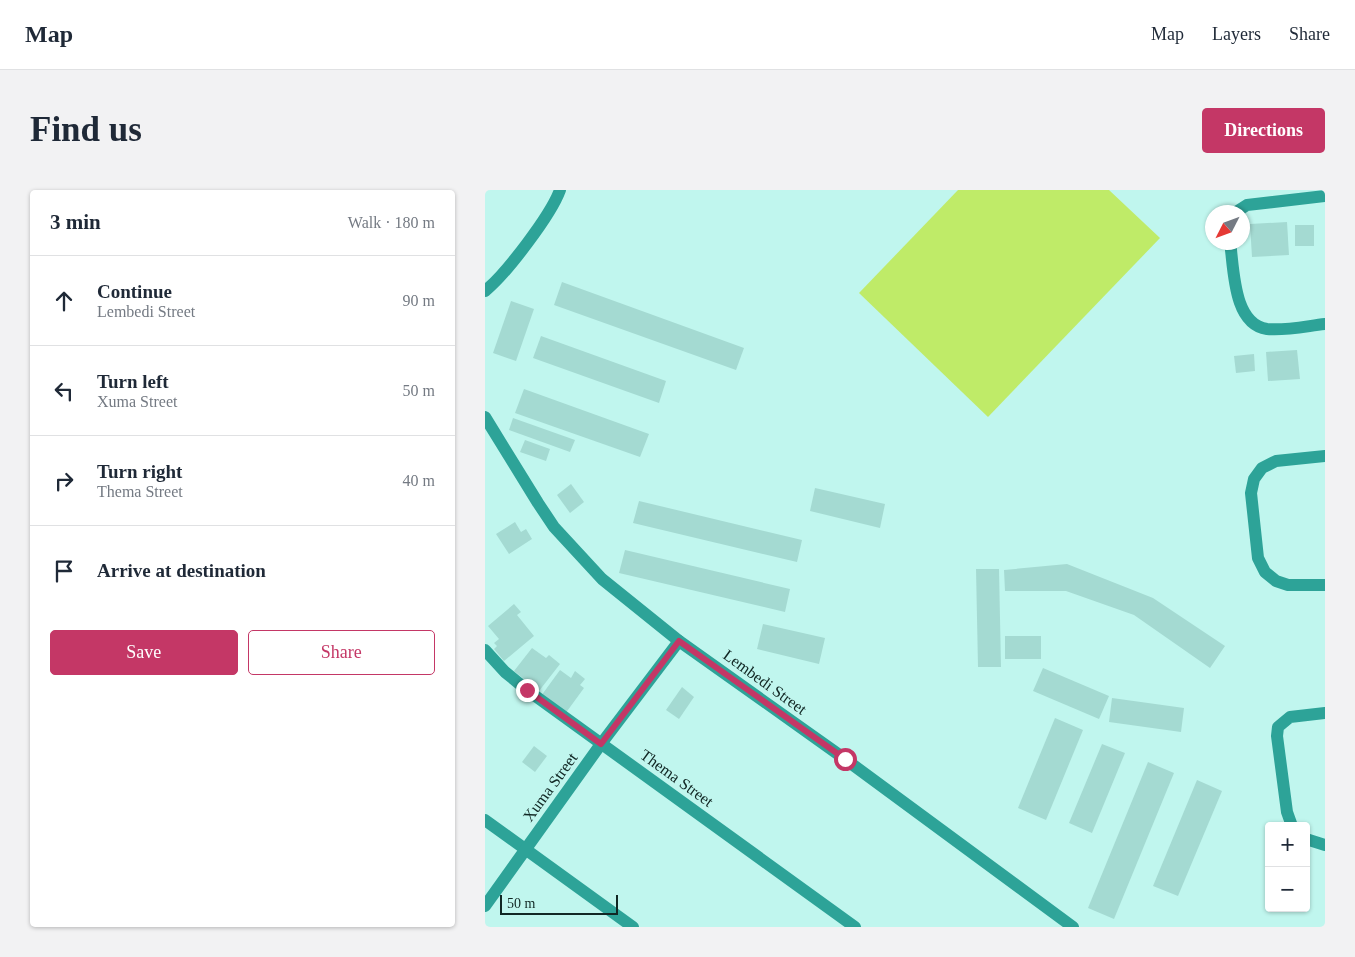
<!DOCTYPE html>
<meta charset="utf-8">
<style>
body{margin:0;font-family:"Times New Roman",serif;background:#f2f2f3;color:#1f2937}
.controls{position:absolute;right:15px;bottom:15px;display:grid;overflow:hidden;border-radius:5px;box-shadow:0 1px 4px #0004}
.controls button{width:45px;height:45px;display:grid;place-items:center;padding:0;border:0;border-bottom:1px solid #e0e1e3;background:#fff;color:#1f2937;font:25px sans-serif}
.compass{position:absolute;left:720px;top:15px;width:45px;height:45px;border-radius:50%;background:#fff;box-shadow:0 1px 4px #0004;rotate:228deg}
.scale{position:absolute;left:15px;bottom:12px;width:118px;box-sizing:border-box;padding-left:5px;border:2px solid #112724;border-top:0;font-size:14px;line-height:18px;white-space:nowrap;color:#112724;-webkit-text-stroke:4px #c0f6ee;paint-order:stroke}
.stop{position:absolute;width:15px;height:15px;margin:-11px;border:4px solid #c43766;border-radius:50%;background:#fff}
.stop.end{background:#c43766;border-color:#fff;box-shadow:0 1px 5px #0008}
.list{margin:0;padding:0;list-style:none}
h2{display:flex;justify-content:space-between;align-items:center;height:65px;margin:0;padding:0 20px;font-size:21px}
h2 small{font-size:16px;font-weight:400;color:#747a83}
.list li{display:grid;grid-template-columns:32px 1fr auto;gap:15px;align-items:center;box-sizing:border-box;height:90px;padding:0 20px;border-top:1px solid #e0e1e3}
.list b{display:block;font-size:19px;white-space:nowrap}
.list p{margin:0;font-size:16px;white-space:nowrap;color:#747a83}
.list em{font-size:16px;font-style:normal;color:#747a83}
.actions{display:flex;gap:10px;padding:15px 20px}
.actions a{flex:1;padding:11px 0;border:1px solid #c43766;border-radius:5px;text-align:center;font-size:18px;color:#c43766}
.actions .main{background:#c43766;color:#fff}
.icon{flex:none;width:28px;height:28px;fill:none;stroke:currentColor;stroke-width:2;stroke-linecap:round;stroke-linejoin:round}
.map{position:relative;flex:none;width:840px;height:737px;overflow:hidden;border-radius:5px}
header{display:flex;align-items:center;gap:30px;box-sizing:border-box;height:70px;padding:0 25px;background:#fff;border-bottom:1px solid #e0e1e3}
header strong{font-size:24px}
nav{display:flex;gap:28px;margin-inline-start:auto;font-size:18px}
.intro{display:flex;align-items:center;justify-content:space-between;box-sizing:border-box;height:120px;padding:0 30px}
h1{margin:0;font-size:35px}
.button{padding:12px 22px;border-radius:5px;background:#c43766;color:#fff;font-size:18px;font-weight:700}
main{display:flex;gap:30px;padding:0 30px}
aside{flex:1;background:#fff;border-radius:5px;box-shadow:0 1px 4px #0004}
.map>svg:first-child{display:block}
.green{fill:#bfeb68}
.building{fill:#a4dad2}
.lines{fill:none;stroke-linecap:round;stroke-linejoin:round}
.minor{stroke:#2da398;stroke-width:12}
.route{stroke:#c43766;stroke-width:6}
.labels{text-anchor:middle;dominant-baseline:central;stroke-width:4;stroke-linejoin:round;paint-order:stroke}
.street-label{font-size:16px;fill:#112724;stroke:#c0f6ee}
</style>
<header>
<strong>Map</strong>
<nav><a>Map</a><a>Layers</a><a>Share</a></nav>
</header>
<div class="intro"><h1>Find us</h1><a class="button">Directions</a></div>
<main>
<aside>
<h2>3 min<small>Walk · 180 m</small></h2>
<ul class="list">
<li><svg class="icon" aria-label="ahead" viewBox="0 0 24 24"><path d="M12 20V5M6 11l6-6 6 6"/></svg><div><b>Continue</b><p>Lembedi Street</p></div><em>90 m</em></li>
<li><svg class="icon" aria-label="left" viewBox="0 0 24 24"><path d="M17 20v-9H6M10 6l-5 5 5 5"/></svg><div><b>Turn left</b><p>Xuma Street</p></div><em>50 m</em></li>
<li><svg class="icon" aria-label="right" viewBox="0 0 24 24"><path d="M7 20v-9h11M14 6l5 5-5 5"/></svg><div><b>Turn right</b><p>Thema Street</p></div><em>40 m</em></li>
<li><svg class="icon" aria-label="arrive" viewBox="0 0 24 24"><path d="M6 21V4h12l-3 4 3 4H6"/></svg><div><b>Arrive at destination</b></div></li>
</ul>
<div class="actions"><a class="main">Save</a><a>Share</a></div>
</aside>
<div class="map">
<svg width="840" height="737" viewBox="0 0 840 737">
<rect width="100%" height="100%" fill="#c0f6ee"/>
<polygon class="green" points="473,0 624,0 675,48 503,227 374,103"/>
<g class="building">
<polygon points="802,32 804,65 767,67 765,34"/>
<rect x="810" y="35" width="19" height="21"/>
<polygon points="77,92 259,158 251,180 69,115"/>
<polygon points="26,111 49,119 31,171 8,163"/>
<polygon points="56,146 181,191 174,213 48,168"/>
<polygon points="812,160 815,189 783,191 781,162"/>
<polygon points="769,164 770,181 751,183 749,166"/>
<polygon points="39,199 164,244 155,267 30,223"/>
<polygon points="28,228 90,250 85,262 24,240"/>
<polygon points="40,250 65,259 61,271 35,262"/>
<polygon points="86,294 99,312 85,323 72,305"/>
<polygon points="330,298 400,314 395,338 325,321"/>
<polygon points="154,311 317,350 312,372 148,333"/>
<polygon points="30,332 36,342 41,339 47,349 24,364 11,344"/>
<polygon points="140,360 305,399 300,422 134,383"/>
<polygon points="582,374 668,408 740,456 725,478 649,425 581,401 520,401 519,380"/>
<polygon points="491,379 514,379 516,477 493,477"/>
<polygon points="29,414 36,422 32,425 49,446 19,471 9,459 12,456 9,453 14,449 3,436"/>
<polygon points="278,434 340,448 334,474 272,459"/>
<rect x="520" y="446" width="36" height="23"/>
<polygon points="47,458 61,468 64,465 75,474 54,501 29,481"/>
<polygon points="558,478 624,506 614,529 548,501"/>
<polygon points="75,480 86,488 90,481 100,489 95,495 99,498 80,524 56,506"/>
<polygon points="197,497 209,507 194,529 181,520"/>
<polygon points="627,508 699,518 696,542 624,532"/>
<polygon points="570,528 598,540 561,630 533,618"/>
<polygon points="617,554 640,563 607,643 584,633"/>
<polygon points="49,556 62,566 50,582 37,572"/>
<polygon points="663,572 689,583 629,729 603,718"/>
<polygon points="712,590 737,601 693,706 668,696"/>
</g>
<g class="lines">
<g class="minor">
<polyline points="751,22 762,15 840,6"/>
<path d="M 745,52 C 749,79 748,134 782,139 C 800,141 822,136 840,134"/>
<path d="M 0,101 C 21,84 66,25 75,0"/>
<polyline points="0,227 53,313 69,337 117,389 194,451 360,569 588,737"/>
<polyline points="840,266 791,271 777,278 769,289 766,303 773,368 780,382 791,391 803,395 840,395"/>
<polyline points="0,460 20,482 42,500 370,737"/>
<polyline points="0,630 148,737"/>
<polyline points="807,636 802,622 792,546 793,537 805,527 840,523"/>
<polyline points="821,649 840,655"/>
<polyline points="0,716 116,554 194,451"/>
</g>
</g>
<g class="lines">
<polyline class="route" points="42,500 116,554 194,451 360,569"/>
</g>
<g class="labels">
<g class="street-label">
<text transform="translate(280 492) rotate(36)">Lembedi Street</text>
<text transform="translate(192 588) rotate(36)">Thema Street</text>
<text transform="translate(65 597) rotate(-54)">Xuma Street</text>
</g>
</g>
</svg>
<div class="controls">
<button>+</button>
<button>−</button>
</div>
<svg class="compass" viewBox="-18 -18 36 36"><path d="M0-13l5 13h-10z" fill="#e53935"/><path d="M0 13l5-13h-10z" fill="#747a83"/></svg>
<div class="scale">50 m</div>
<div class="stop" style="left:360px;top:569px"></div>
<div class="stop end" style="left:42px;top:500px"></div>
</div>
</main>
